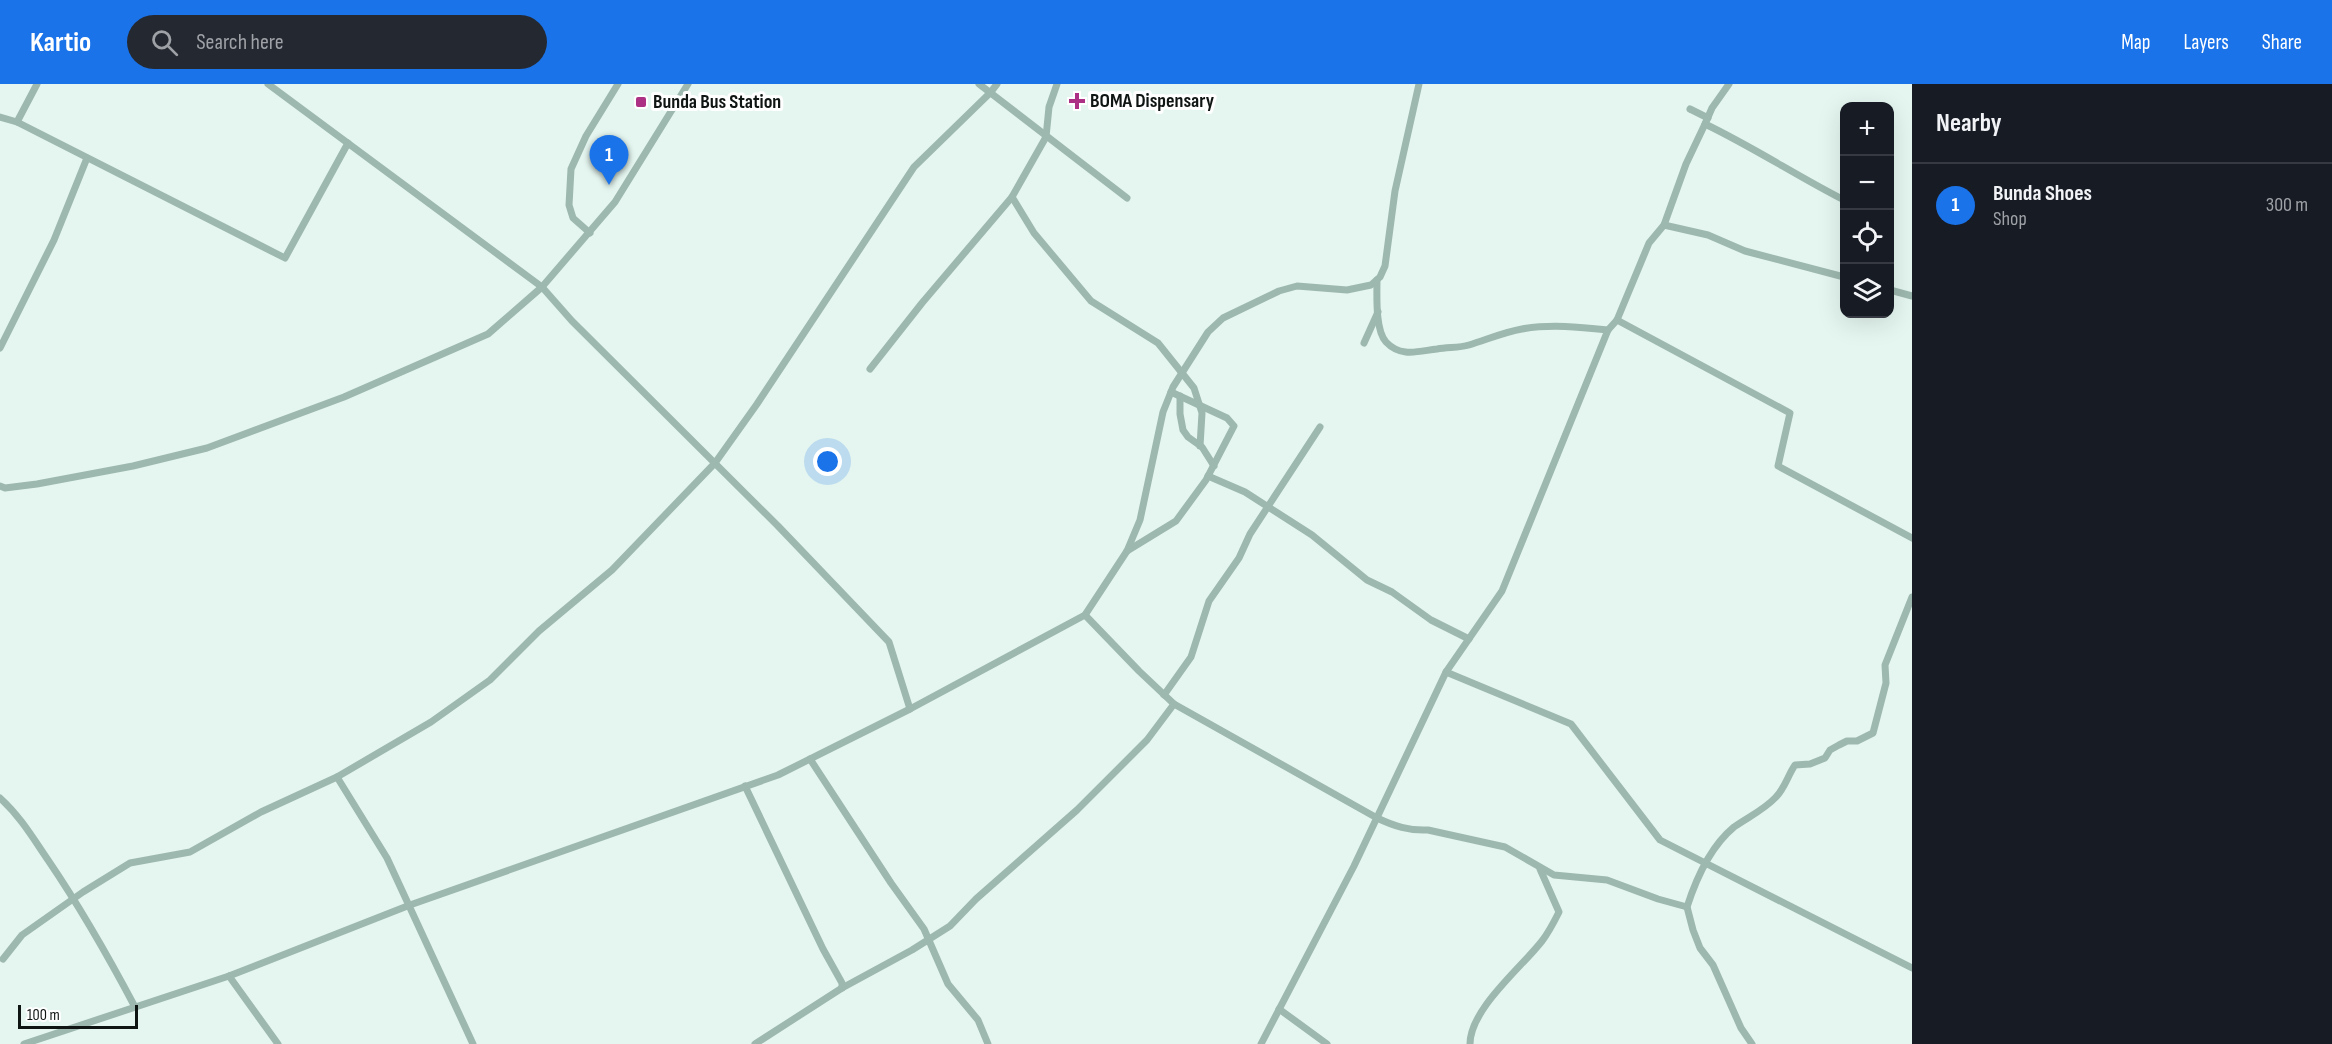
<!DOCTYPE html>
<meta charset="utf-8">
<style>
body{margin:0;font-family:"Sofia Sans Condensed",sans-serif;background:#242831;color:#f1f3f6}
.controls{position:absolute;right:18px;top:18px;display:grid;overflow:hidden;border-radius:12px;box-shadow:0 6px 24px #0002}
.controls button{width:54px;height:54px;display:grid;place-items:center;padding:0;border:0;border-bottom:2px solid #363941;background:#171b24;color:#f1f3f6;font:30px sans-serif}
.scale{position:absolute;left:18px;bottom:15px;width:120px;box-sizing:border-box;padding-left:6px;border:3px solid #0f1513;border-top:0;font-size:16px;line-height:21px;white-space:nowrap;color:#0f1513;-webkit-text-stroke:4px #fff;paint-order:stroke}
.you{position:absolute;left:828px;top:378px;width:21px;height:21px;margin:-15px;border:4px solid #fff;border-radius:50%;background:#1a73e8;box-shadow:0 0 0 9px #1a73e833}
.badge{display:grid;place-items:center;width:39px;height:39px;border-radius:50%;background:#1a73e8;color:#fff;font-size:20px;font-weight:700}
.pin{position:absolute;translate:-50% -50px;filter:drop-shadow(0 2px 3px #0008)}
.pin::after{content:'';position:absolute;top:32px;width:21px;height:18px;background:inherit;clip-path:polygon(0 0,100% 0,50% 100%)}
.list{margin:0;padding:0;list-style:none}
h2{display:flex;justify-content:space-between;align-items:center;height:78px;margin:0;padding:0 24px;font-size:26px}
h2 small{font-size:20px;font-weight:400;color:#9ea1a6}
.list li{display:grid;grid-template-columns:39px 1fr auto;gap:18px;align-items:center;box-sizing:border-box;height:84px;padding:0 24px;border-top:2px solid #363941}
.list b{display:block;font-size:22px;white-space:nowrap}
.list p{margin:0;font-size:20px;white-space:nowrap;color:#9ea1a6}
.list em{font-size:20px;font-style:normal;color:#9ea1a6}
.icon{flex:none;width:33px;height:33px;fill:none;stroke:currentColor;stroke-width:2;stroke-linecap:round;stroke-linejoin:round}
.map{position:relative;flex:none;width:1912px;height:960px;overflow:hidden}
header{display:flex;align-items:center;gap:36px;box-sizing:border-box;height:84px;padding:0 30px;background:#1a73e8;color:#fff}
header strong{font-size:28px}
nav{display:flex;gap:33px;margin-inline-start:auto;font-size:21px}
.search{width:420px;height:54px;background:#242831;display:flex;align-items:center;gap:15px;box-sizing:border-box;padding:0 21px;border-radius:33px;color:#9ea1a6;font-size:22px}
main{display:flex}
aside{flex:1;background:#171b24}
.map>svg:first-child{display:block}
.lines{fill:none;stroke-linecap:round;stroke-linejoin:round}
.minor{stroke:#9db8af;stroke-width:7}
.poi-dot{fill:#ac3184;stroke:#fff;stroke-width:2}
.labels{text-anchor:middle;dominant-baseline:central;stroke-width:6;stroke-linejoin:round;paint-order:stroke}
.poi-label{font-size:20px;font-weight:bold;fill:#0f1513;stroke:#fff;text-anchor:start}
</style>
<header>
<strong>Kartio</strong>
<div class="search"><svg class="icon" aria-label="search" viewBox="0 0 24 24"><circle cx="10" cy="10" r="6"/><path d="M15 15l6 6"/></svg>Search here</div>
<nav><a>Map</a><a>Layers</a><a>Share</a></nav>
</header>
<main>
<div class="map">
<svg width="1912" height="960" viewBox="0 0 1912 960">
<rect width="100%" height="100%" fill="#e5f6f0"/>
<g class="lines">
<g class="minor">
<polyline points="268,0 542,203 572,237 778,442 889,558 910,625"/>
<polyline points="979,0 1127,114"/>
<polyline points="1057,0 1049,23 1046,53 1012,113 1034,149 1091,217 1158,259 1194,304 1202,329 1200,362"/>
<polyline points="1690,25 1708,34"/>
<polyline points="0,33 17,38 285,174 348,59"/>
<polyline points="17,38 37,0"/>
<path d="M 1705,40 C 1753,63 1797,92 1844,116"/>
<polyline points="1664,141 1708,151 1745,167 1844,193"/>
<polyline points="590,149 573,134 569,121 571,85 586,52 618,0"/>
<path d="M 1377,196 C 1377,211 1375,246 1386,258 C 1401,274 1419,267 1437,265 C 1448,263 1459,264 1469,261 C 1486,256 1504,248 1522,245 C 1550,240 1580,243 1608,246"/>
<polyline points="1890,206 1912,212"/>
<polyline points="1617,236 1790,329 1778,382 1912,454"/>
<polyline points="1364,259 1378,228"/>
<polyline points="0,264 54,156 87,74"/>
<polyline points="870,285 922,219 1012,113"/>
<polyline points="1180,312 1180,330 1183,346 1188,353 1202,363 1214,382"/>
<polyline points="1208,392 1245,408 1312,451 1367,496 1392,508 1431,536 1469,555"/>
<polyline points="0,402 5,404 37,400 133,382 207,364 344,313 488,250 542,203 615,118 688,0"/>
<polyline points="1127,467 1176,437 1206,396 1234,342 1227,334 1171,308"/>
<path d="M 1085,531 L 1139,587 L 1174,620 L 1377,734 C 1394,742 1409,747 1428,746 L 1505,763 L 1554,791 L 1607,796 L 1658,815 L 1687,823 L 1693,846 L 1700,864 L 1713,881 L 1741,944 L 1752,960"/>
<polyline points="1446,588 1571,640 1660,756 1912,884"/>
<polyline points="1164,611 1191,573 1209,517 1239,474 1250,450 1320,343"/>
<polyline points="810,675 891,799 924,845 948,900 978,936 988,960"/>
<polyline points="337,693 387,774 473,960"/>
<polyline points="745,702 823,865 842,899 842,904"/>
<path d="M 0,714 C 20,732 33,754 48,776 C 80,823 108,872 135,923"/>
<path d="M 1687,823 C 1696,795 1711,762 1734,743 C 1748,733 1764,726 1776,713 C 1785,704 1788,691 1795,681 L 1810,680 L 1825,674 L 1830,666 L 1839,661 L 1847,657 L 1857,657 L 1873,649 L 1886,599 L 1885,581 L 1912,513"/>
<polyline points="3,875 22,851 83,808 130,779 190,768 261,728 337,693 431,638 490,596 539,547 612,486 715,379 757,320 914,83 990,9 997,0"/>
<polyline points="229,892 278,960"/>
<polyline points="1279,925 1327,960"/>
<polyline points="24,960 229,892 410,821 778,691 910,625 1085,531 1127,467 1140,436 1163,328 1173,303 1208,248 1223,234 1279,207 1297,202 1347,206 1371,201 1380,193 1385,182 1395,107 1419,0"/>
<polyline points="755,960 842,904 912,866 950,842 976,815 1077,726 1147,656 1174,620"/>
<polyline points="1261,960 1354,782 1446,588 1502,507 1608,246 1617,236 1649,159 1664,141 1686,80 1705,40 1712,24 1729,0"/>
<path d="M 1470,960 C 1470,925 1522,883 1542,857 C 1549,848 1554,838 1559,828 L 1540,785"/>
</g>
</g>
<g class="poi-dot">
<path d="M1074 8h6v6h6v6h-6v6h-6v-6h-6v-6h6z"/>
<rect x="635" y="12" width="12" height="12" rx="3"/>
</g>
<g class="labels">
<g class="poi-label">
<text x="1090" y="17">BOMA Dispensary</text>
<text x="653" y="18">Bunda Bus Station</text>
</g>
</g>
</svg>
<div class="controls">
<button>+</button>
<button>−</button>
<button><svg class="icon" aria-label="locate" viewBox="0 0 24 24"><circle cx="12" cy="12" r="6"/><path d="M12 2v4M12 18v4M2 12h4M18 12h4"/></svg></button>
<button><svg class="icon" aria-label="layers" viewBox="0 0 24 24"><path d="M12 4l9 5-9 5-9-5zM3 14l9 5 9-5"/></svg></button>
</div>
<div class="scale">100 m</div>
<div class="you"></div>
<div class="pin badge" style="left:609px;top:101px">1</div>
</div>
<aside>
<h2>Nearby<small></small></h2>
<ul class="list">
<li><span class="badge">1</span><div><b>Bunda Shoes</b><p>Shop</p></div><em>300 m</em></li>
</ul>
</aside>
</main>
